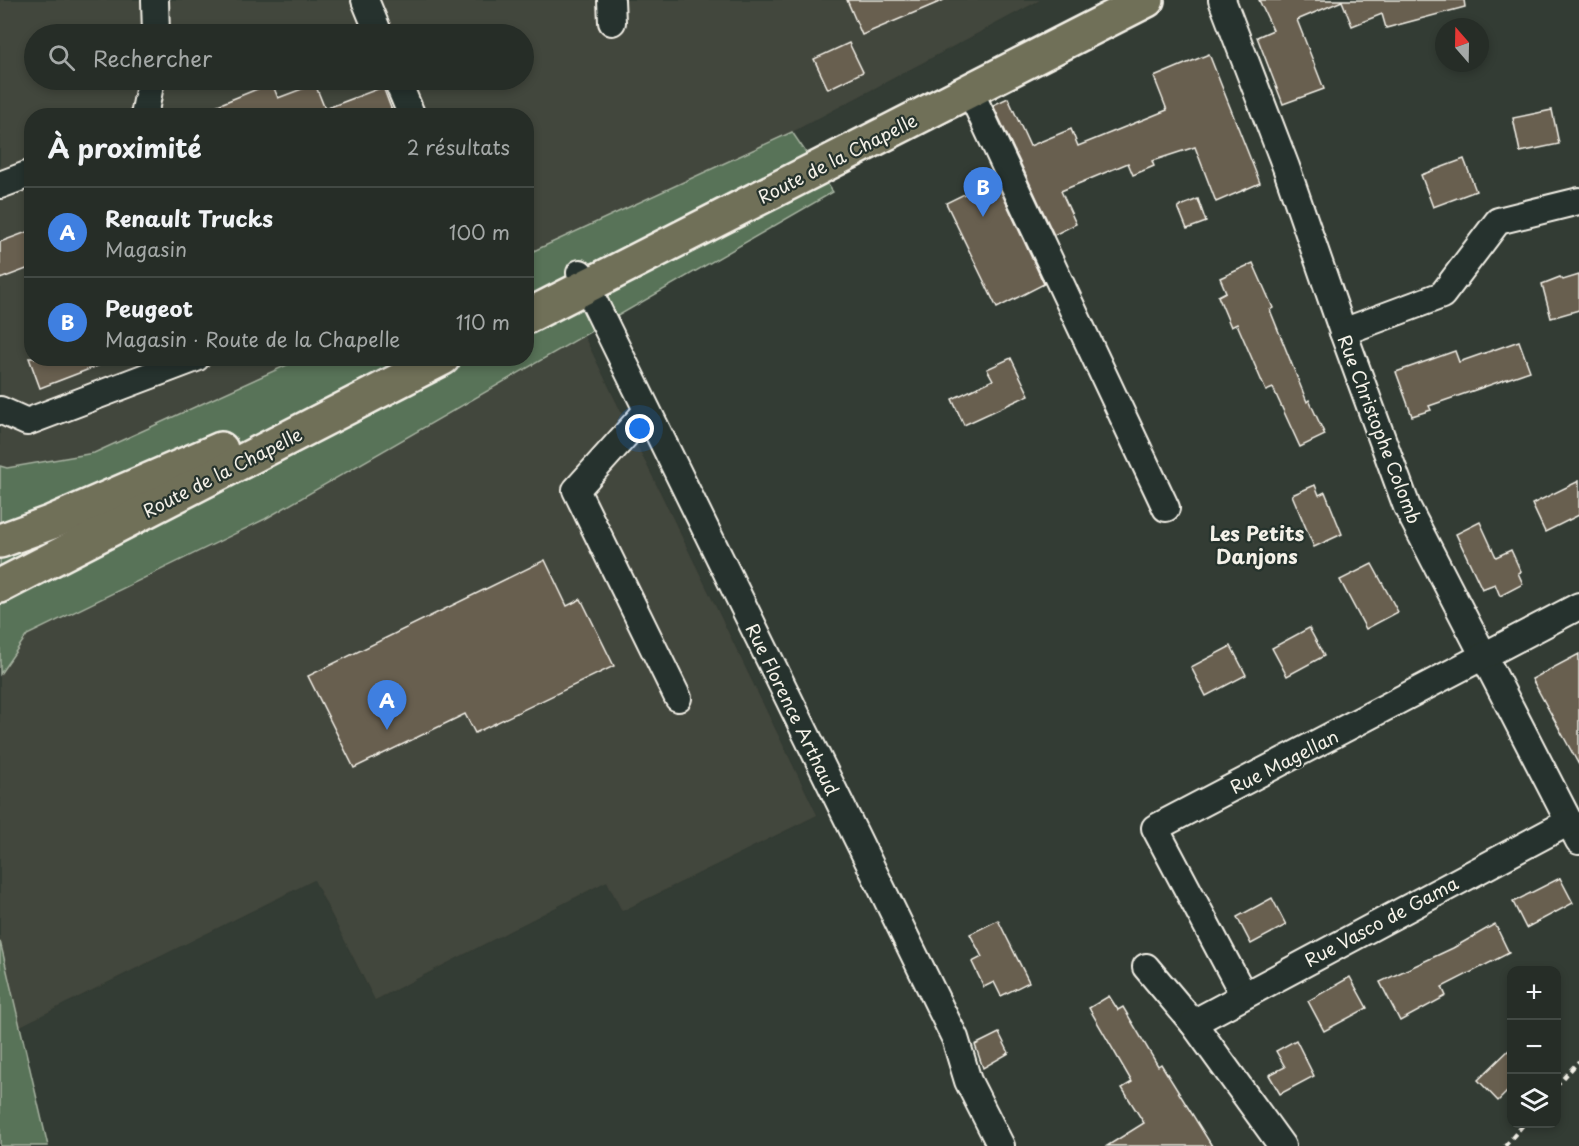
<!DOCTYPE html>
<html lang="fr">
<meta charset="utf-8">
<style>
body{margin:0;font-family:"Playpen Sans",sans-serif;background:#323933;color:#f1f3f6}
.controls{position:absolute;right:18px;bottom:18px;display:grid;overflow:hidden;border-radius:12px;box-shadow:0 3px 9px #0003}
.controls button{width:54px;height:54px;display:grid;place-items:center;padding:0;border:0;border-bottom:2px solid #424944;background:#262d27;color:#f1f3f6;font:30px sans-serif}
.compass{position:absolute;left:1435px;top:18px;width:54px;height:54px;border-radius:50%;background:#262d27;box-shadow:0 3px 9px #0003;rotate:340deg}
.you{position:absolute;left:640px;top:429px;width:21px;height:21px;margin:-15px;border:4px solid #fff;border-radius:50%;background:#1a73e8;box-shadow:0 0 0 9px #1a73e833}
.badge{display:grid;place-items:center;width:39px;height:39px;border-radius:50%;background:#ffd166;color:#fff;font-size:20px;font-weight:700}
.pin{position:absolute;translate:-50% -50px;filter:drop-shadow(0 2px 3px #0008)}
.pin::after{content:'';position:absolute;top:32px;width:21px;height:18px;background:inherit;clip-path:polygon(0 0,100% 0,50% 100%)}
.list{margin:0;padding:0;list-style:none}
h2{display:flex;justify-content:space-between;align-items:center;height:78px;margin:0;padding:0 24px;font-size:26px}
h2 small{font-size:20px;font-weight:400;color:#a4a8a7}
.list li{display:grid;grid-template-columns:39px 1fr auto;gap:18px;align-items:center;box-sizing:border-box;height:90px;padding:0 24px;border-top:2px solid #424944}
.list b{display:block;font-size:22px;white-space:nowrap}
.list p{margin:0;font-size:20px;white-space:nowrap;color:#a4a8a7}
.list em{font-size:20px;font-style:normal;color:#a4a8a7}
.icon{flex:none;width:33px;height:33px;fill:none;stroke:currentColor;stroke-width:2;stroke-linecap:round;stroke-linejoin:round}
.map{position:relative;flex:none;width:1579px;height:1146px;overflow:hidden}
.search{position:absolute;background:#262d27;box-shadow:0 3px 9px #0003;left:24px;top:24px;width:510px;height:66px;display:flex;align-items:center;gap:15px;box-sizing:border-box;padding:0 21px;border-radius:33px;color:#a4a8a7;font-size:22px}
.panel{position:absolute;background:#262d27;box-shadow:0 3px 9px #0003;left:24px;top:108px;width:510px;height:258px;border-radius:24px}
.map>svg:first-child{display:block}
.built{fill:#43463c;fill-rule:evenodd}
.green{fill:#597359;stroke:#a6b2a0;stroke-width:1.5}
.building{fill:#675e50;stroke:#f4f1e8;stroke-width:1.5}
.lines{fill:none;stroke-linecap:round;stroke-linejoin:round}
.minor-casing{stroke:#f4f1e8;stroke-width:30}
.major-casing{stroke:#f4f1e8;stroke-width:38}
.path{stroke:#f4f1e8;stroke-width:4;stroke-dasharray:6 4.5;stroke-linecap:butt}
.minor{stroke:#26332d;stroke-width:26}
.major{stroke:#706f59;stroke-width:33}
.labels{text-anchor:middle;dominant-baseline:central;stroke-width:4.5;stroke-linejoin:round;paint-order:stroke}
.street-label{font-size:18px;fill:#f4f1e8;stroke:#26332d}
.neighbourhood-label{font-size:20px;font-weight:bold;fill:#f4f1e8;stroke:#26332d}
</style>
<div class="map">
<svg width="1579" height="1146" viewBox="0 0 1579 1146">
<rect width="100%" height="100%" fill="#333c34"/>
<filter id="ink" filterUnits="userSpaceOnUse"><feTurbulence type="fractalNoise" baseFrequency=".0167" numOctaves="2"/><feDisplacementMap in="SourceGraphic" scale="12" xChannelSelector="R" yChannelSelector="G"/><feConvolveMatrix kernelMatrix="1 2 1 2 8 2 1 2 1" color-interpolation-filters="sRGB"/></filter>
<g filter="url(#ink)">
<g class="built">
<path d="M 0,0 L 1040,0 L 792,132 L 527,254 L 526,116 L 32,116 L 32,358 L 300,359 L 94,453 L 7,468 L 0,466 ZM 34,34 L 524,34 L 524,80 L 34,80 Z"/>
<polygon points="584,336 817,815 622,911 607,881 375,1000 314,880 20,1026 0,941 0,674 27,635 265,519"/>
</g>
<g class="green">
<polygon points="792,132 833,192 265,519 27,635 0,674 0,466 7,468 94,453 300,359 526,358 527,254"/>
<polygon points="0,941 48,1146 0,1146"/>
</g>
<g class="building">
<polygon points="847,0 944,0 862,35"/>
<polygon points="1259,0 1464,0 1465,7 1386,28 1382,14 1352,26 1342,1 1297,20 1324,89 1283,104 1257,37 1273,30"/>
<polygon points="849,43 863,72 828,89 814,59"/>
<polygon points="1209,54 1260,183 1216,202 1195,147 1152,161 1154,166 1133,175 1128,163 1061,191 1076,224 1054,235 993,105 1008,98 1030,146 1071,129 1078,146 1167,110 1154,77"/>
<polygon points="272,83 278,98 315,84 325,109 383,87 394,116 191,116"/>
<polygon points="1552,110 1559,144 1520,152 1513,118"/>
<polygon points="1464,159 1476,191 1433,207 1421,175"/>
<polygon points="995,179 1044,284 997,308 946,203"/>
<polygon points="1198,199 1206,222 1187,229 1178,207"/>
<polygon points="32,230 32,267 0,279 0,242"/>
<polygon points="1253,263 1273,308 1270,310 1307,402 1309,400 1325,435 1300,447 1273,388 1266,391 1237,324 1231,327 1218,296 1226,292 1220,278"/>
<polygon points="1579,275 1579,310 1551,318 1542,284 1560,277 1563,280"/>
<polygon points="1519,341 1530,371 1429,406 1431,410 1412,416 1396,372 1455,351 1459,362"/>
<polygon points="29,358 112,358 113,360 40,388"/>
<polygon points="1011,358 1029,395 964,425 952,399 993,380 987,369"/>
<polygon points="1579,481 1579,515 1545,532 1532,504"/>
<polygon points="1315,485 1319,495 1325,492 1342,534 1314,547 1292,495"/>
<polygon points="1480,522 1496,557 1511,550 1521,572 1518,573 1523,584 1500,596 1495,584 1482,589 1456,534"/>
<polygon points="545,560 567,606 581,599 614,666 475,733 465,714 354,768 308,676"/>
<polygon points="1372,564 1398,612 1366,629 1340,580"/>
<polygon points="1309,628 1324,656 1287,676 1272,648"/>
<polygon points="1231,646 1246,675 1206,696 1191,667"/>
<polygon points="1579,654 1579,765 1532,679"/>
<polygon points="1560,878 1573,903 1526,928 1513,902"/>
<polygon points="1272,898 1286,925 1251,944 1237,917"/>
<polygon points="998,920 1029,982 1001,996 994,982 984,987 972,962 982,957 970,934"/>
<polygon points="1495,924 1509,953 1442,987 1446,996 1400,1021 1380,982 1453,948"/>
<polygon points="1350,977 1367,1008 1324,1031 1308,1001"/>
<polygon points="1109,996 1118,1010 1123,1007 1158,1066 1161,1064 1212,1146 1107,1146 1144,1123 1122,1088 1132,1082 1089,1008"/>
<polygon points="999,1033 1009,1053 983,1068 975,1045"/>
<polygon points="1296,1040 1314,1076 1280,1094 1269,1075 1285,1067 1276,1051"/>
<polygon points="1512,1047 1512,1087 1498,1101 1478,1080"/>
</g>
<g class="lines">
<g class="minor-casing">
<g id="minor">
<polyline points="155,0 156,34"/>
<polyline points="365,0 379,34"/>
<polyline points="611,0 612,22"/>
<polyline points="1222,0 1286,167 1343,332 1407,507 1579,841"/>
<polyline points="397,80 412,116"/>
<polyline points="969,89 1166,508"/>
<polyline points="144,116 151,80"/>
<polyline points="0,185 32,173"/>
<polyline points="580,273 955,1038 968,1081 1001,1146"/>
<polyline points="1343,332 1442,295 1498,221 1579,201"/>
<polyline points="0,410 27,422 196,358"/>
<polyline points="647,411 576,490 678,698"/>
<polyline points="1146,967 1193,1023"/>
<polyline points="1243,994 1155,828 1579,606"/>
<polyline points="1282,1146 1193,1023 1569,822"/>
</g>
</g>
<g class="major-casing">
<g id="major">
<polyline points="526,317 1147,0"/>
<polyline points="0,541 52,522 221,449"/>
<polyline points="0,586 443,358"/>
</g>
</g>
<g class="path">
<polyline points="1556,1086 1579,1061"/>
<polyline points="1505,1146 1524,1124"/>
</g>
<use href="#minor" class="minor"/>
<use href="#major" class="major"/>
</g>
</g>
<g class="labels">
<g class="street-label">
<text transform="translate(837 158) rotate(-27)">Route de la Chapelle</text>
<text transform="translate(1380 429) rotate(69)">Rue Christophe Colomb</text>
<text transform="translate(222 472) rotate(-27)">Route de la Chapelle</text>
<text transform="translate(793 709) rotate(64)">Rue Florence Arthaud</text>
<text transform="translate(1284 761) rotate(-27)">Rue Magellan</text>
<text transform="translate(1381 921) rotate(-28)">Rue Vasco de Gama</text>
</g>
<g class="neighbourhood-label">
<text x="1257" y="533">Les Petits<tspan x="1257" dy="23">Danjons</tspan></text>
</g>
</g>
</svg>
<div class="controls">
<button>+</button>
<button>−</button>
<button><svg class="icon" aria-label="layers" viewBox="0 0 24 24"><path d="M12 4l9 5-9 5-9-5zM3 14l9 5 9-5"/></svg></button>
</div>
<svg class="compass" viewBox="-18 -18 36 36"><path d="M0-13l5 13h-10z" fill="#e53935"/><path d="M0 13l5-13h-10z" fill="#a4a8a7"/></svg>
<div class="you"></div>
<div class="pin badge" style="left:387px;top:730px;background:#3f7fe0">A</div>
<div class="pin badge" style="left:983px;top:217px;background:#3f7fe0">B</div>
<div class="search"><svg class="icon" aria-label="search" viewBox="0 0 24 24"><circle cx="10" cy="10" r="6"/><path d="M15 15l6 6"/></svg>Rechercher</div>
<section class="panel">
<h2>À proximité<small>2 résultats</small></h2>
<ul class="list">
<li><span class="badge" style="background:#3f7fe0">A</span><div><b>Renault Trucks</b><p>Magasin</p></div><em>100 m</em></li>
<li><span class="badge" style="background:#3f7fe0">B</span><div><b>Peugeot</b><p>Magasin · Route de la Chapelle</p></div><em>110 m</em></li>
</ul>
</section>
</div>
